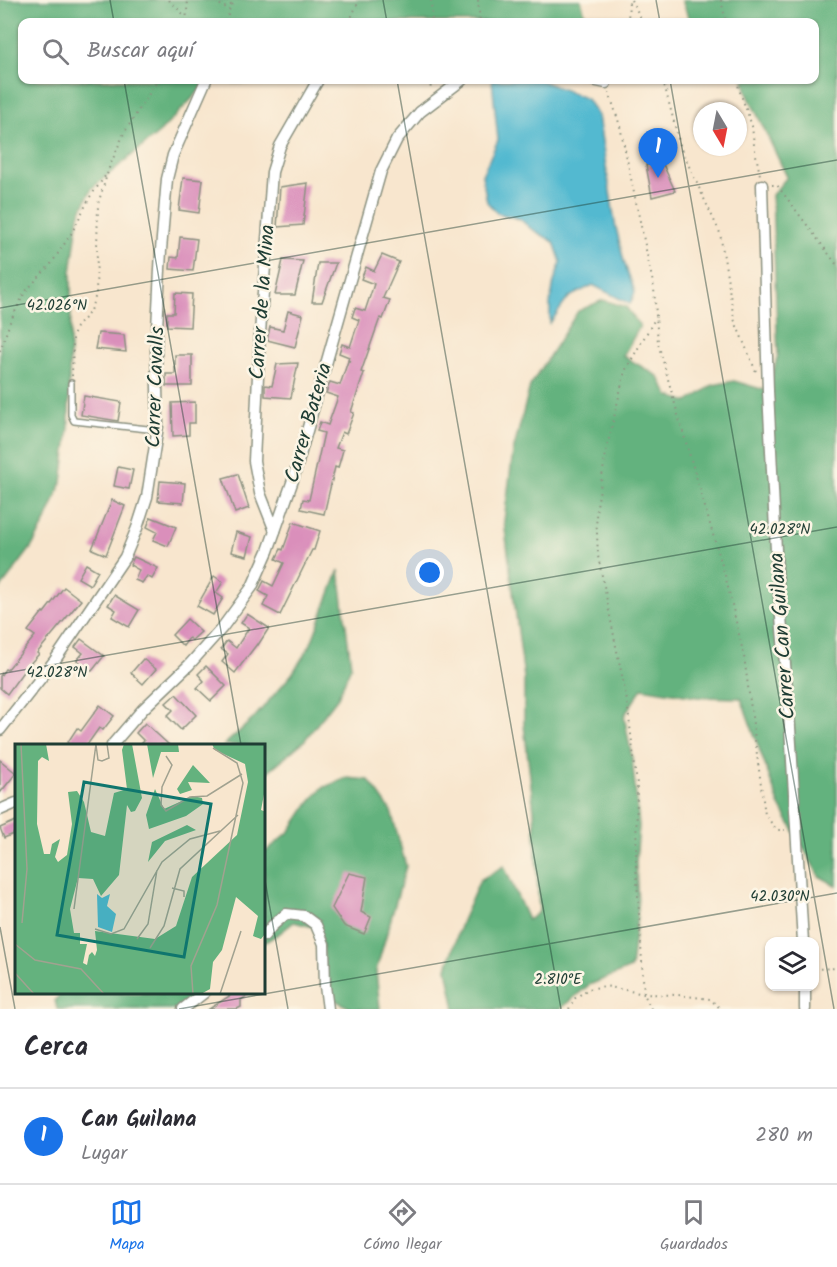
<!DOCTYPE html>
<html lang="es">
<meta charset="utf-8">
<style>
body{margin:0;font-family:Kalam,sans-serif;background:#f2f2f3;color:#2b2b33}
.controls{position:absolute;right:18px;bottom:18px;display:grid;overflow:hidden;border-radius:12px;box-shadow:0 2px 4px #0004}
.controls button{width:54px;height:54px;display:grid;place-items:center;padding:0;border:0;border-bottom:2px solid #e1e1e2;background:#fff;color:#2b2b33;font:30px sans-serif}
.compass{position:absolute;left:693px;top:102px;width:54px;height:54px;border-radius:50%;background:#fff;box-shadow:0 2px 4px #0004;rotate:170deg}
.you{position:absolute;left:430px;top:573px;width:21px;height:21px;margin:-15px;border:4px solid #fff;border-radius:50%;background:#1a73e8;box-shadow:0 0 0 9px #1a73e833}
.badge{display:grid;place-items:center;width:39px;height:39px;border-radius:50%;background:#1a73e8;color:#fff;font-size:20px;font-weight:700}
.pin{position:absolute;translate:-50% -50px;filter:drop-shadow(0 2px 3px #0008)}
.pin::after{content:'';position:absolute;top:32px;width:21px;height:18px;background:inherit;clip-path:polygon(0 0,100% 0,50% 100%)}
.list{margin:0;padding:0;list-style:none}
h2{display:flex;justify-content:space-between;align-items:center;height:78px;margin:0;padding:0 24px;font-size:26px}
h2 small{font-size:20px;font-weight:400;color:#7c7c81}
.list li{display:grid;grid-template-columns:39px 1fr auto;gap:18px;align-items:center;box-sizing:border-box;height:96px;padding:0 24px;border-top:2px solid #e1e1e2}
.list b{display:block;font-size:22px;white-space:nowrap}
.list p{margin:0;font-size:20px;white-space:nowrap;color:#7c7c81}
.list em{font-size:20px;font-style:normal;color:#7c7c81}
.icon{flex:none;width:33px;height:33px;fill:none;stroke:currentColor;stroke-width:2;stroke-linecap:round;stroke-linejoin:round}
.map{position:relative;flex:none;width:837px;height:1009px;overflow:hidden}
.search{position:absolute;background:#fff;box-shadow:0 2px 4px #0004;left:18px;right:18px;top:18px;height:66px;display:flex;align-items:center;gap:15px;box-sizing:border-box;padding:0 21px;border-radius:12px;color:#7c7c81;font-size:22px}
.sheet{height:174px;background:#fff}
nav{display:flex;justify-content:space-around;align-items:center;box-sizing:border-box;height:84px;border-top:2px solid #e1e1e2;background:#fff;font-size:16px;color:#7c7c81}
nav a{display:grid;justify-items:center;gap:3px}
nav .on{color:#1a73e8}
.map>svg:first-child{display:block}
.forest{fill:#64b27e;stroke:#427859;stroke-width:1.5}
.water{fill:#52b9d0;stroke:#387b82;stroke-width:1.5}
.building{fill:#da8fbb}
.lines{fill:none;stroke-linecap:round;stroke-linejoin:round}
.lane-casing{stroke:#8c9281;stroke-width:8}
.street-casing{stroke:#8c9281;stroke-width:13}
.path{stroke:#8c9281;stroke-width:2;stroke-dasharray:1.5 4.5;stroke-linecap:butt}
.lane{stroke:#fff;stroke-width:5}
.street{stroke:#fff;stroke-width:10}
.ticks{fill:none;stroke:#1f3d34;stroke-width:1.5;stroke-opacity:0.45}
.labels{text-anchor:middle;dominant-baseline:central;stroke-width:5;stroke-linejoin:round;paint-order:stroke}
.street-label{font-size:21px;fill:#1f3d34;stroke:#fcf5e5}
.inset-road{fill:none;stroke:#a1a290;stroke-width:1.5}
.view{fill:#0f766e;fill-opacity:0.15;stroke:#0f766e;stroke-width:3}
.inset-edge{fill:none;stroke:#1f3d34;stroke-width:3}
.ticks-label{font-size:15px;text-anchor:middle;fill:#1f3d34;stroke:#fcf5e5;stroke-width:5;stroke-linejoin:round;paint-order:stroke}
</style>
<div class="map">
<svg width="837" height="1009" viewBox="0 0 837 1009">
<rect width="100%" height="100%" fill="#fcf5e5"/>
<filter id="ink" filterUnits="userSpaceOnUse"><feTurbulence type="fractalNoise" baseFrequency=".0167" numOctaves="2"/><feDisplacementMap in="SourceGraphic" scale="12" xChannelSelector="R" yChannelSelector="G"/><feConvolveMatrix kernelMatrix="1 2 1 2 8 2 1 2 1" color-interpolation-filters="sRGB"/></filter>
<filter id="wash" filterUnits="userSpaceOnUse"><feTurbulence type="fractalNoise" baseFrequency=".008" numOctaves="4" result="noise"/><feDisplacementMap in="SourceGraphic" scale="24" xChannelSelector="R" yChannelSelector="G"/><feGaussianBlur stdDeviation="1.35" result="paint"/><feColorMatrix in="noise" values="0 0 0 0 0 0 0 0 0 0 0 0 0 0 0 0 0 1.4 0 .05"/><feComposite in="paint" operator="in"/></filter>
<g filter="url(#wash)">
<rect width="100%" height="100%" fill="#f8e6ce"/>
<g class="forest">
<polygon points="0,0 581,0 587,22 22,22 22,80 439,80 207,83 160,132 92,188 79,215 71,272 71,310 69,383 69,427 62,482 45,523 31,548 0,589"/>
<polygon points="682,0 837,0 837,886 819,876 779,804 741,698 697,697 642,688 624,716 632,758 639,826 636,862 638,908 631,968 589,985 560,1009 455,1009 447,968 461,923 480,880 504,866 528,920 539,912 534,811 524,725 524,678 504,521 513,452 530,386 578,311 603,300 626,307 640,326 623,356 658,376 669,396 688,402 713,385 734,381 768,391 778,355 772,195 787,177 747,93 744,80 814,80 814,22 690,22"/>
<polygon points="339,570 351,666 338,697 304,741 264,775 264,745 224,745 253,719 292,674 310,646"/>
<polygon points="346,778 369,780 391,811 406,866 376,971 380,1009 352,1009 327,996 323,945 313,927 294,922 280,933 264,943 264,853 290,831 306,807 322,788"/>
<polygon points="63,993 199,993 176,1009 57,1009 55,1000"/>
</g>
<polygon class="water" points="492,80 540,80 587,99 598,116 615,223 624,262 635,292 630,304 593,285 569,297 550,323 550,304 554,282 561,262 554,242 530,228 520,219 497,213 487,202 482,175 498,140"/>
<g id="blocks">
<g class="building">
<polygon points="662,162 675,191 652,197 646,165"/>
<polygon points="183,178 203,180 199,213 179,210"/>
<polygon points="308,183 303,225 277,227 280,187"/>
<polygon points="180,237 197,239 193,271 170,269 171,257 178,258"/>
<polygon points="382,255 399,262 383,298 390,300 383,319 380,318 361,372 364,373 351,412 354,413 346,434 342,432 336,448 343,450 338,468 335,467 324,514 301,509 303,499 309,500 324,433 317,431 320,422 328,425 338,397 326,393 330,382 340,385 348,361 350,361 348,360 349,357 339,353 342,344 350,347 359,320 352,317 355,308 365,311 374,284 361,279 366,267 374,271"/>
<polygon points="283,260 303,261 295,295 275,295"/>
<polygon points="318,263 336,263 322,302 312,302"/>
<polygon points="175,293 192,294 190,327 167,326 167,313 174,313"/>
<polygon points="288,311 303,315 295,347 267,340 270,327 283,330"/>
<polygon points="98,333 124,335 126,352 95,349"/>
<polygon points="175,355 192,355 192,386 166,386 166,374 175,374"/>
<polygon points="298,363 291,398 265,396 265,385 272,386 277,364"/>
<polygon points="84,396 121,402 118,421 81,415"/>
<polygon points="195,402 195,423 189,423 189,435 173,436 172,403"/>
<polygon points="118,467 133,470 129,489 114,486"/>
<polygon points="238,474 249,508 235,513 223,478"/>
<polygon points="160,481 185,483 183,503 158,501"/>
<polygon points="112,500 125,506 106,555 92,549"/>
<polygon points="151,517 176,527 168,546 153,540 157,532 147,527"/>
<polygon points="293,522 320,531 314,550 312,550 280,615 263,606 268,596 259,591 264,581 273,586 284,563 276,559 281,549 283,550"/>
<polygon points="236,532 252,537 247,556 231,552"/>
<polygon points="134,557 158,568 152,579 147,576 142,583 135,580 139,570 130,565"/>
<polygon points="86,564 98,571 90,585 78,578"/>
<polygon points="214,576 223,582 216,593 223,598 213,615 197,606"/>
<polygon points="64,587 81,600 37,653 39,654 25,669 7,694 0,688 0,676 5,669 7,670 35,636 28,631 43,612 44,613"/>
<polygon points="114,595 139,610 129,627 112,617 116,610 108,605"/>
<polygon points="247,614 269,628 258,645 257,644 235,673 222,662 228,654 221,649 227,641 236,648 249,628 241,623"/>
<polygon points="187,619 201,632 192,640 189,638 183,646 172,635"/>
<polygon points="81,639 104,656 92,671 77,660 83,653 75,647"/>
<polygon points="143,659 156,669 143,684 131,673"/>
<polygon points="206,666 226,686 211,701 197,688 204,681 198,674"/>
<polygon points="176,694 196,715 181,730 167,716 173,710 166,703"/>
<polygon points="100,705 114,716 103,730 99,728 87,745 66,745 77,728 81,731"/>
<polygon points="145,723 169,745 140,745 144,741 136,733"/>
<polygon points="0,760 16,773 0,793"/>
<polygon points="16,821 16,833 4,838 0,828"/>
<polygon points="349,873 367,877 361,912 371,917 364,934 344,926 332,908"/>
<polygon points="234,993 251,993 241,1000 241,1007 237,1009 209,1009"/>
</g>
</g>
</g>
<g filter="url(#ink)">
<use href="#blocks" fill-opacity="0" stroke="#8c9281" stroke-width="1.5"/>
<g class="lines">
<g class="lane-casing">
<polyline id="lane" points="71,383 71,415 74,421 157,430"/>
</g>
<g class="street-casing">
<g id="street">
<polyline points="592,80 606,83"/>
<polyline points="762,185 768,391 777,570 789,711 803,942"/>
<polyline points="275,531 260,493 254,461 260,333 272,172 280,146 318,80"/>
<polyline points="0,730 55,660 125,557 137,528 147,497 158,426 156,348 161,250 167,179 173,155 206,80"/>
<polyline points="112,745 143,709 189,665 222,628 252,587 268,551 293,480 381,171 397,139 420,112 462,80"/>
<polyline points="0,810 16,803"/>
<polyline points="264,936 272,926 286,914 304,916 316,925 324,944 325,986 328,1009"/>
<polyline points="805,986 805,1009"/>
<polyline points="183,1009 205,992"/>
</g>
</g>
<g class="path">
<polyline points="169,0 186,17"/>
<polyline points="216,0 223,8 233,4"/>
<polyline points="431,0 432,22"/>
<polyline points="478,0 480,22"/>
<polyline points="631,0 643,22"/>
<polyline points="721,0 726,22"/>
<polyline points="186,22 188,0"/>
<polyline points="228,22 228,12 235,0"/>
<polyline points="349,22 358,3 357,0"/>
<polyline points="628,22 629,0"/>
<polyline points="430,80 431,91"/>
<polyline points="663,80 681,149 720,233 734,319 757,374"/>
<polyline points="737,80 739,89 752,126 754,145 760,175"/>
<polyline points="609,92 620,126 654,288 658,343 678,415 726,579 744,656 765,815 777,830 785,830"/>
<polyline points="772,185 777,185 837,265"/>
<polyline points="0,351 10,322 25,292 51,264 71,234 90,197 106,175"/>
<polyline points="72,376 73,337 76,327 89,313 96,295 98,204 109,168 124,133 158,80"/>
<polyline points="814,969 837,968"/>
<polyline points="569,1009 574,999 588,989 605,986 644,994 678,995 710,999 721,1009"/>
<polyline points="651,1009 644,994 636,865 637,784 627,701 598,556 596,512 607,447 625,371 656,317"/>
</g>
<use href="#lane" class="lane"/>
<use href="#street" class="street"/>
</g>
</g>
<path class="ticks" d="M 110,0 L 114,22M 383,0 L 387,22M 656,0 L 660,22M 124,80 L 241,745M 397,80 L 561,1009M 670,80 L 834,1009M 0,308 L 837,160M 0,674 L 837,527M 264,875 L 288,1009M 0,927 L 15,1009M 179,1009 L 837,893"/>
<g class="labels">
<g class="street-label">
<text transform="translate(263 302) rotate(-86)">Carrer de la Mina</text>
<text transform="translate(156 387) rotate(-88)">Carrer Cavalls</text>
<text transform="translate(309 423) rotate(-74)">Carrer Bateria</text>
<text transform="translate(783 636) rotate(-94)">Carrer Can Guilana</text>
</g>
</g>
<g transform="translate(15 744)">
<rect width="250" height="250" fill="#f8e6ce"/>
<path d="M 0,0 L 31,0 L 34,17 L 27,13 L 23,17 L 22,80 L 29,110 L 35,110 L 37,100 L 45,95 L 40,113 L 43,118 L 52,111 L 57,80 L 53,48 L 62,47 L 69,58 L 76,88 L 90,92 L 99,49 L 112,45 L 107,6 L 109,0 L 117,0 L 127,54 L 120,67 L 116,68 L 112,61 L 104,131 L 86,152 L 78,135 L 63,134 L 55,165 L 59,189 L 65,189 L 65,200 L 72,200 L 68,219 L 72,221 L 74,211 L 77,208 L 80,212 L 82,206 L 80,187 L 140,195 L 161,182 L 177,133 L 222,91 L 233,38 L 230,20 L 200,6 L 197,0 L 250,0 L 250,45 L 246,66 L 251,68 L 250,190 L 246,195 L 238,192 L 243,172 L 221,153 L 207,206 L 198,218 L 195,245 L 186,250 L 0,250 ZM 132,0 L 163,0 L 164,8 L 146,8 L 138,34 ZM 178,21 L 195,39 L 173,38 L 177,46 L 165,50 L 162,45 ZM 140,45 L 149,65 L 178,52 L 187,54 L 188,60 L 171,72 L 134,85 L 131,71 ZM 172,81 L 181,86 L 150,97 L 133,118 L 137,98 Z" fill="#64b27e"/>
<path d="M 82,150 L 87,154 L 95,150 L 92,162 L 101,170 L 97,188 L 83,183 Z" fill="#52b9d0"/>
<path class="inset-road" d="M 6,0 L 12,125 L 7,179M 81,1 L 83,16 L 87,17 L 94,14 L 92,0M 151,12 L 157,21 L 147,43 L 146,61 L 151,67 L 175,53 L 192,52 L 227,30M 157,144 L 169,147 L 169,153M 59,165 L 81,0M 80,185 L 96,190 L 109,185 L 147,118 L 175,95 L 205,87M 122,195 L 133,180 L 142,126M 0,200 L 20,216 L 66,225 L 89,250M 135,204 L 149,182 L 165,125 L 223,71M 0,229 L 19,250M 178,250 L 176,222 L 202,161 L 228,39 L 222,19 L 198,4M 205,250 L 226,187"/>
<path class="view" d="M 69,38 L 196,60 L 169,213 L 42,191 Z"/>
<rect width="250" height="250" class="inset-edge"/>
</g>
<g class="ticks-label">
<text x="57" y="310">42.026°N</text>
<text x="780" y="534">42.028°N</text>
<text x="57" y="677">42.028°N</text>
<text x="780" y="901">42.030°N</text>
<text x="558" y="984">2.810°E</text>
</g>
</svg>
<div class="controls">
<button><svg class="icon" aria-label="layers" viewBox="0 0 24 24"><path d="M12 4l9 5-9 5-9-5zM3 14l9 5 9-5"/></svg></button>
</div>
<svg class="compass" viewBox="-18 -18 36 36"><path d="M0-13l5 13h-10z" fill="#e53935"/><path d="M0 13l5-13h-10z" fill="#7c7c81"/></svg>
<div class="you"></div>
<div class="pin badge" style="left:658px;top:178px">1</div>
<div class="search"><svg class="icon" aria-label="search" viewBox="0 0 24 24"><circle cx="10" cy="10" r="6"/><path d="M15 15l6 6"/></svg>Buscar aquí</div>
</div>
<section class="sheet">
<h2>Cerca<small></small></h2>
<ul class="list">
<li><span class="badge">1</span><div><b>Can Guilana</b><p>Lugar</p></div><em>280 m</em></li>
</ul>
</section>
<nav>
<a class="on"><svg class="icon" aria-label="map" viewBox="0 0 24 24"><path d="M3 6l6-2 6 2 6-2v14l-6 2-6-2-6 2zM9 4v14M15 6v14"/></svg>Mapa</a>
<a><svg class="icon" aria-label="directions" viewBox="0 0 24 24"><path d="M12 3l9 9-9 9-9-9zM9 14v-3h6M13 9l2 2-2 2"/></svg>Cómo llegar</a>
<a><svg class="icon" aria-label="saved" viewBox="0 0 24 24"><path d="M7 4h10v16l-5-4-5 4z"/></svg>Guardados</a>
</nav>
